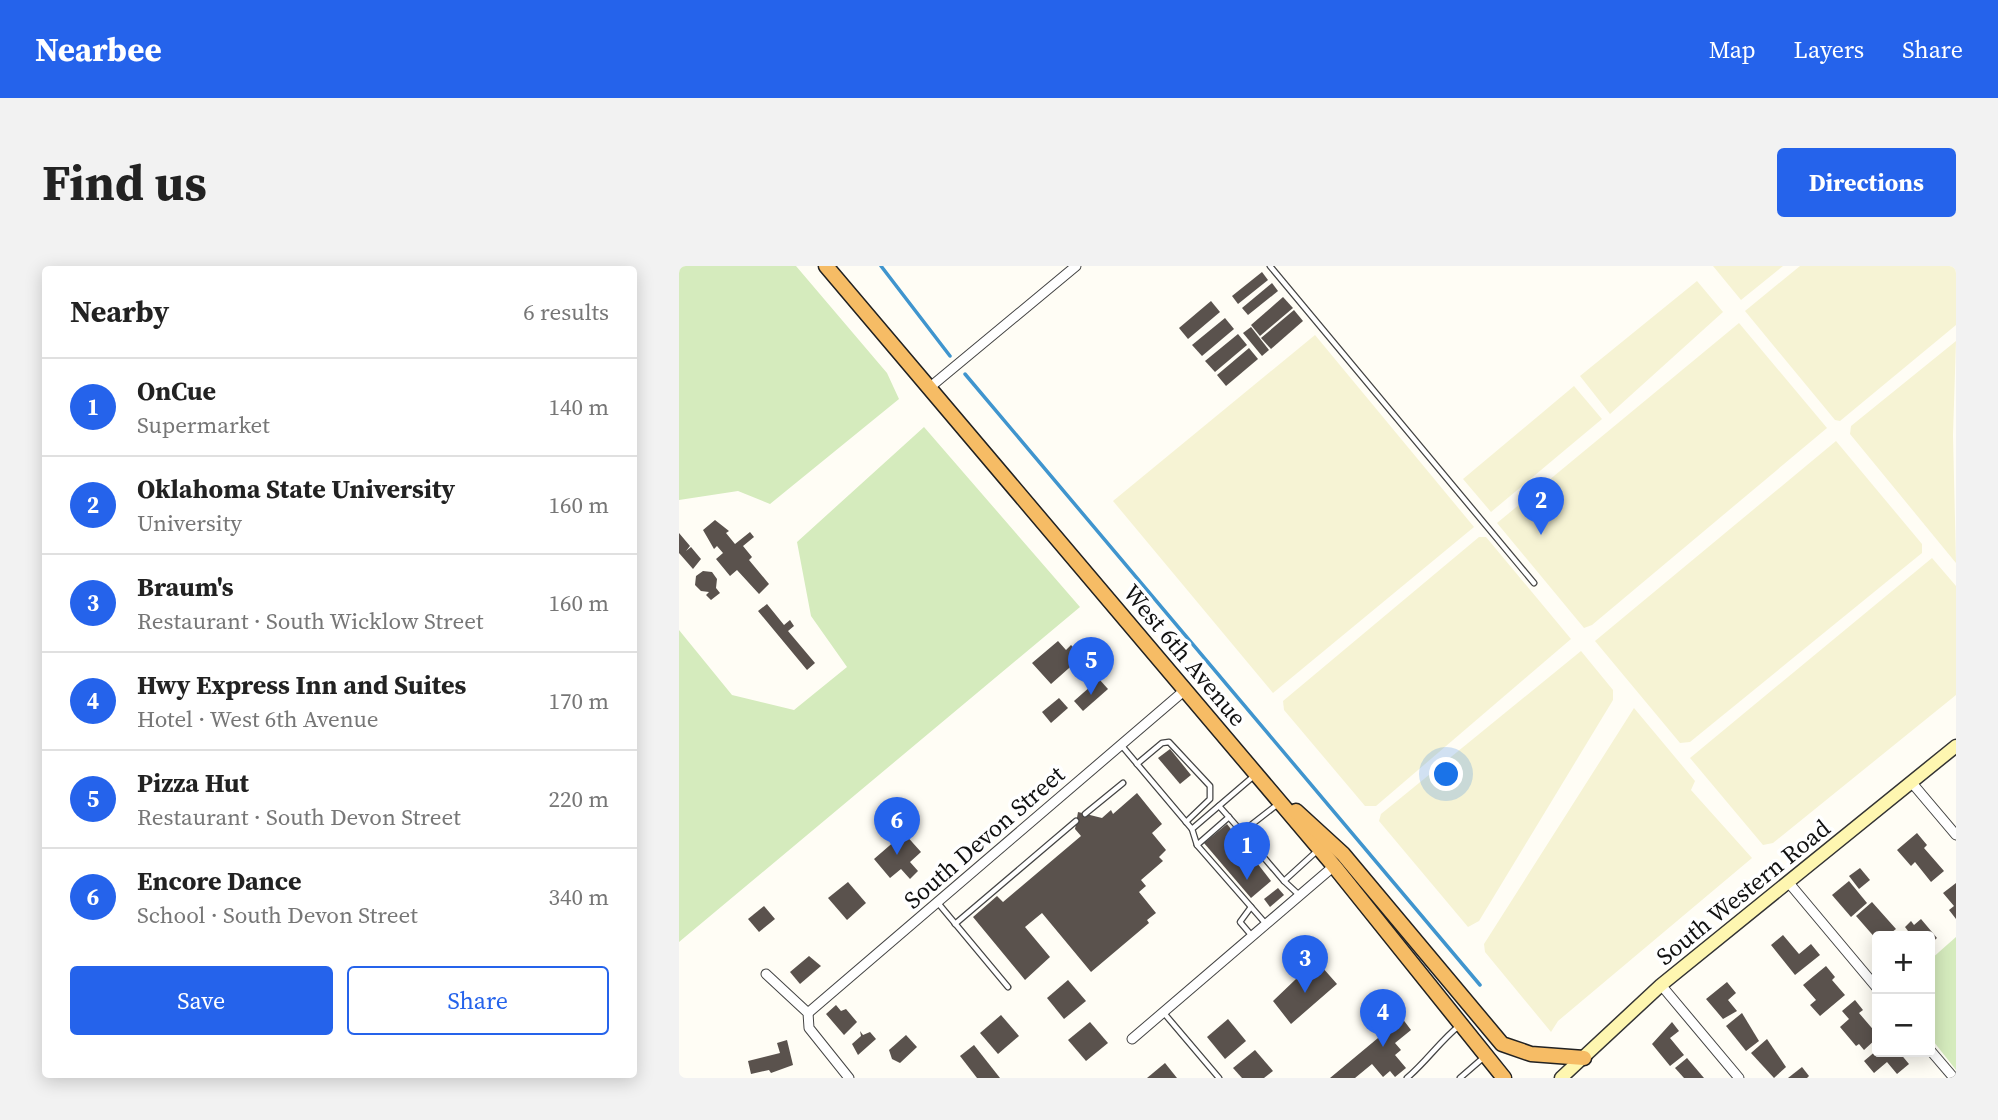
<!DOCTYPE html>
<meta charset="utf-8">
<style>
body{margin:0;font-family:"Source Serif 4",serif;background:#f2f2f2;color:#222}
.controls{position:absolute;right:21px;bottom:21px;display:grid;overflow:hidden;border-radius:7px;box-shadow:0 4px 18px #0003}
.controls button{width:63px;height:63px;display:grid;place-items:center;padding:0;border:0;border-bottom:2px solid #e0e0e0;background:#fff;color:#222;font:35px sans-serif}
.you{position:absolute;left:768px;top:509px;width:24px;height:24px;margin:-18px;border:5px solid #fff;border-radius:50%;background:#1a73e8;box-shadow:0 0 0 10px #1a73e833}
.badge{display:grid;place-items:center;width:46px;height:46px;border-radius:50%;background:#2563eb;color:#fff;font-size:23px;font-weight:700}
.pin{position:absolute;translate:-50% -58px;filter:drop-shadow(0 2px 4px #0008)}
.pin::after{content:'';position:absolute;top:37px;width:24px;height:21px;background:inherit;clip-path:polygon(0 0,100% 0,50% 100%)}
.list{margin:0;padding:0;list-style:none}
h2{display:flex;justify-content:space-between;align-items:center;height:91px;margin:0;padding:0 28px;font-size:30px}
h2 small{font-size:23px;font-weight:400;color:#767676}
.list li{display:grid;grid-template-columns:46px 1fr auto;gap:21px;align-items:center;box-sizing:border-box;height:98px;padding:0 28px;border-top:2px solid #e0e0e0}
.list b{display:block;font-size:26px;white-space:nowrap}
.list p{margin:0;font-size:23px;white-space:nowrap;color:#767676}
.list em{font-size:23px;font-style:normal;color:#767676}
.actions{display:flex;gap:14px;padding:21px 28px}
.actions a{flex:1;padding:16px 0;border:2px solid #2563eb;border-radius:7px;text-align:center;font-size:24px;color:#2563eb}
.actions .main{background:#2563eb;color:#fff}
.map{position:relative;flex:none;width:1277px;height:812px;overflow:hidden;border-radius:7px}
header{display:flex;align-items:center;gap:42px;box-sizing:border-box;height:98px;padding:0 35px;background:#2563eb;color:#fff}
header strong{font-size:33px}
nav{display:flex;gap:38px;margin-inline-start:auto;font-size:24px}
.intro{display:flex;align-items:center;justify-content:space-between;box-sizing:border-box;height:168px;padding:0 42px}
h1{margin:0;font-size:49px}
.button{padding:18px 32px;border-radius:7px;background:#2563eb;color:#fff;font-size:24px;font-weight:700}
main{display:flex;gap:42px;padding:0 42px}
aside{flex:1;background:#fff;border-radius:7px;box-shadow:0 4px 18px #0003}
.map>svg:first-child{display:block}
.farmland{fill:#f6f3d4}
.green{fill:#d5ebbd}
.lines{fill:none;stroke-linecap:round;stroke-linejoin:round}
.stream{stroke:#4095ce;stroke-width:3.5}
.building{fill:#5a524d}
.service-casing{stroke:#444;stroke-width:7}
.minor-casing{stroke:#444;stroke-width:11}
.secondary-casing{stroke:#333;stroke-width:15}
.trunk-casing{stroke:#222;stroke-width:17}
.service{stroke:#fff;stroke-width:4.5}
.minor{stroke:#fff;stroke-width:9}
.secondary{stroke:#fef6b0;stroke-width:12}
.trunk{stroke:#f6bc65;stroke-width:14}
.labels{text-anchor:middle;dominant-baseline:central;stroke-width:7;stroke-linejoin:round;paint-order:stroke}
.street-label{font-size:24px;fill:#111;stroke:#fff}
</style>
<header>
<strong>Nearbee</strong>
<nav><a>Map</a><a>Layers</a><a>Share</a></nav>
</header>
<div class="intro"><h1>Find us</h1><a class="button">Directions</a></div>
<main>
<aside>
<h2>Nearby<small>6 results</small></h2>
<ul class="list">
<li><span class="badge">1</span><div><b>OnCue</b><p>Supermarket</p></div><em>140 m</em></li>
<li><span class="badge">2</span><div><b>Oklahoma State University</b><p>University</p></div><em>160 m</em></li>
<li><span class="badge">3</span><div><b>Braum's</b><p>Restaurant · South Wicklow Street</p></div><em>160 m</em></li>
<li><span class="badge">4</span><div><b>Hwy Express Inn and Suites</b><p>Hotel · West 6th Avenue</p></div><em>170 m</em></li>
<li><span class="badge">5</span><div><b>Pizza Hut</b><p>Restaurant · South Devon Street</p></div><em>220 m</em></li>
<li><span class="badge">6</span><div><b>Encore Dance</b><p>School · South Devon Street</p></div><em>340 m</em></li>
</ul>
<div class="actions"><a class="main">Save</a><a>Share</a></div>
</aside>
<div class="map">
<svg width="1277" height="812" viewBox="0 0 1277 812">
<rect width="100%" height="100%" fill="#fffdf5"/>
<g class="farmland">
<polygon points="1034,0 1104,0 1062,34"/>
<polygon points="1121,0 1277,0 1277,59 1161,155 1156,154 1066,45"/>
<polygon points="1018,15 1044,46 931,148 901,110"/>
<polygon points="1060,57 1148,162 913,359 905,362 818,257"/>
<polygon points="636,69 795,261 594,427 434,235"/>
<polygon points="1277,75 1274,169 1277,297 1171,168 1172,160"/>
<polygon points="895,120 923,153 812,246 784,213"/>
<polygon points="1157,175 1243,278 1243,287 1011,476 1001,477 916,375"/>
<polygon points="800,271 807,271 892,373 697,540 686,540 605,444 604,435"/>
<polygon points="1253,292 1277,320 1277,429 1094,577 1084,579 1011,492"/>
<polygon points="902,385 934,424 934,434 800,655 789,661 700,555 702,548"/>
<polygon points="955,442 1016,515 1012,524 1073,592 879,755 872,766 806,686 805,678"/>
</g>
<g class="green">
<polygon points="0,0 117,0 208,107 220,133 91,238 59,225 0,234"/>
<polygon points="245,161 401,341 0,676 0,364 53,429 115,444 168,401 132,350 118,276"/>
<polygon points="1277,671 1277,804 1251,771 1251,694"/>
</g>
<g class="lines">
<g class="stream">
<polyline points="202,0 271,90"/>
<polyline points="286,108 801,719"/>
</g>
</g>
<g class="building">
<polygon points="583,6 589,14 559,38 553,30"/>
<polygon points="593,17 599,25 569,49 563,42"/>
<polygon points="604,31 614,42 581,70 572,59"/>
<polygon points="532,35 541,46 509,73 500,62"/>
<polygon points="615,44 624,55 592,83 582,72"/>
<polygon points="546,52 555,63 523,90 513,79"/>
<polygon points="572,61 590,84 583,90 564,67"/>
<polygon points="559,68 568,79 536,106 526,95"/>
<polygon points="570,82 579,93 547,120 538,109"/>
<polygon points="36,254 50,265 47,267 56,278 71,266 75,271 64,280 73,291 70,294 90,318 80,328 58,304 51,310 37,293 44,287 38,280 35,283 24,264"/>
<polygon points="0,267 11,280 7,285 12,281 22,293 14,303 0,287"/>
<polygon points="24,305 33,306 38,313 37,322 41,327 32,334 27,329 30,326 22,325 16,319 17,310"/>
<polygon points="88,338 105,359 111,354 115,360 109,365 136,397 128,404 79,345"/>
<polygon points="379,375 387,384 392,379 399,386 394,391 398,395 372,418 353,397"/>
<polygon points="420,413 429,423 404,445 395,435"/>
<polygon points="380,432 389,442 372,457 363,446"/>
<polygon points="491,483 512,509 501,518 479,492"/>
<polygon points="458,527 483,558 473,567 487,584 480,591 484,595 462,614 467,620 460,626 477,647 468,654 470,657 412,706 363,647 346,661 371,691 346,714 294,651 318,630 324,636 402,570 396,563 399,546 423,552 432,544 434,548"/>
<polygon points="548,558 592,615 572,632 525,577"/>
<polygon points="225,567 242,586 231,596 239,605 231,613 222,603 211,612 195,593"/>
<polygon points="1238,567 1248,579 1245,582 1265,605 1252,616 1236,596 1232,600 1218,584"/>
<polygon points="1181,602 1191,614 1180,623 1170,610"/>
<polygon points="1170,615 1188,637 1172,651 1153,629"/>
<polygon points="169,616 187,637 168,654 149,632"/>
<polygon points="1277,617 1277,653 1270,644 1275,640 1264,627"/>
<polygon points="599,622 605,629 591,641 585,633"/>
<polygon points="1193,636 1217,663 1208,670 1198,670 1198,674 1177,650"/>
<polygon points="85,640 96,653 80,666 69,653"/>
<polygon points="1242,653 1258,672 1251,678 1251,670 1222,670 1229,665 1226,661 1232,655 1235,659"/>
<polygon points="1104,669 1120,688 1132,678 1141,689 1116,709 1092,679"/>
<polygon points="130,690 142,700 121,718 111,706"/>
<polygon points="1147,700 1156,711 1153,714 1166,729 1141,750 1131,739 1137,734 1124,719"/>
<polygon points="643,701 658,718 612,758 594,735 617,713 622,711 628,714"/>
<polygon points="389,714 407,735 385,753 368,732"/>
<polygon points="1048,716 1057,727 1049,734 1058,745 1044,753 1027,733"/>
<polygon points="1176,734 1184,744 1180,747 1198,768 1198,772 1185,784 1180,778 1177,780 1161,761 1170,753 1163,745"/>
<polygon points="157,739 162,745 167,743 178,756 165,769 147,748"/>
<polygon points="1063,747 1080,775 1067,785 1047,760"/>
<polygon points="322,749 340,770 319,788 301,767"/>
<polygon points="723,752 732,764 716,777 722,784 716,789 727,802 716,811 711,805 704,811 693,798 676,812 651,812"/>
<polygon points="549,753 567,775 546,793 528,771"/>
<polygon points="411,756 429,777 407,795 389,774"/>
<polygon points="993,756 1000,765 991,772 1005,789 991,800 973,778"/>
<polygon points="181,765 184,769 191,766 197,773 179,789 173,778 182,770"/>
<polygon points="227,769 238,781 221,797 213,793 210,784"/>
<polygon points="1088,773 1107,801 1095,812 1072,787"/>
<polygon points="108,774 114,799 92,807 90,804 72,808 69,795 101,787 98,777"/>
<polygon points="295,779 321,812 298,812 281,790"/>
<polygon points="576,784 594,805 585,812 563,812 554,802"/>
<polygon points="1198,784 1220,786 1230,798 1218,808 1208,796 1195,807 1185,795"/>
<polygon points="1008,792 1025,812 1005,812 996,802"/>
<polygon points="486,797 498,812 468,812"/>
<polygon points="1123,801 1130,810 1128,812 1109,812"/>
</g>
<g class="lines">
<g class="service-casing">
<g id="service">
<polyline points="591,0 855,317"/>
<polyline points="443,480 513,563"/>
<polyline points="458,498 483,477 490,476 531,520 531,533 507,556"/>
<polyline points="576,509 513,563 518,579 587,658"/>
<polyline points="599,538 563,566 605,615 639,584"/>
<polyline points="540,540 563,566 558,570"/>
<polyline points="406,548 444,517"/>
<polyline points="518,579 550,551"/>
<polyline points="605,615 619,628"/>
<polyline points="259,637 329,721"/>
<polyline points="572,641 561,656 573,670"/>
<polyline points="276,658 397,555"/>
<polyline points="484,746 540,812"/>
<path d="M 728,812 C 748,795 761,775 781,759"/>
<polyline points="781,812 804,792"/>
</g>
</g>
<g class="minor-casing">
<g id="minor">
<polyline points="250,122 397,0"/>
<polyline points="1233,517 1277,569"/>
<polyline points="1110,617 1198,722"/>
<polyline points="87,708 129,747 130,762 170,812"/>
<polyline points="982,719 1060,812"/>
<polyline points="129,747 506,424"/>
<polyline points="453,773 655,600"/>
<polyline points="1251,784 1275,812"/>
</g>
</g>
<g class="secondary-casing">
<polyline id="secondary" points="882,812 982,719 1277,480"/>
</g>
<g class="trunk-casing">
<g id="trunk">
<polyline points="147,0 655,600 825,812"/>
<polyline points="617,545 664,588 823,778 852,788 905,792"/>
</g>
</g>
<use href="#service" class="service"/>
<use href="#minor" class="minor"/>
<use href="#secondary" class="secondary"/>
<use href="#trunk" class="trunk"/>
</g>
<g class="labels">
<g class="street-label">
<text transform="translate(506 389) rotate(50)">West 6th Avenue</text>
<text transform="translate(305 571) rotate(-41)">South Devon Street</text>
<text transform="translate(1064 626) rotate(-39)">South Western Road</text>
</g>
</g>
</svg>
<div class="controls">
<button>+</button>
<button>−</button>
</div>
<div class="you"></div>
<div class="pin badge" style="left:568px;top:614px">1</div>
<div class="pin badge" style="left:862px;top:269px">2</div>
<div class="pin badge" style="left:626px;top:727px">3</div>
<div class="pin badge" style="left:704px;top:781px">4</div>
<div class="pin badge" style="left:412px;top:429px">5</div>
<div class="pin badge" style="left:218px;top:589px">6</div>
</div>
</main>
